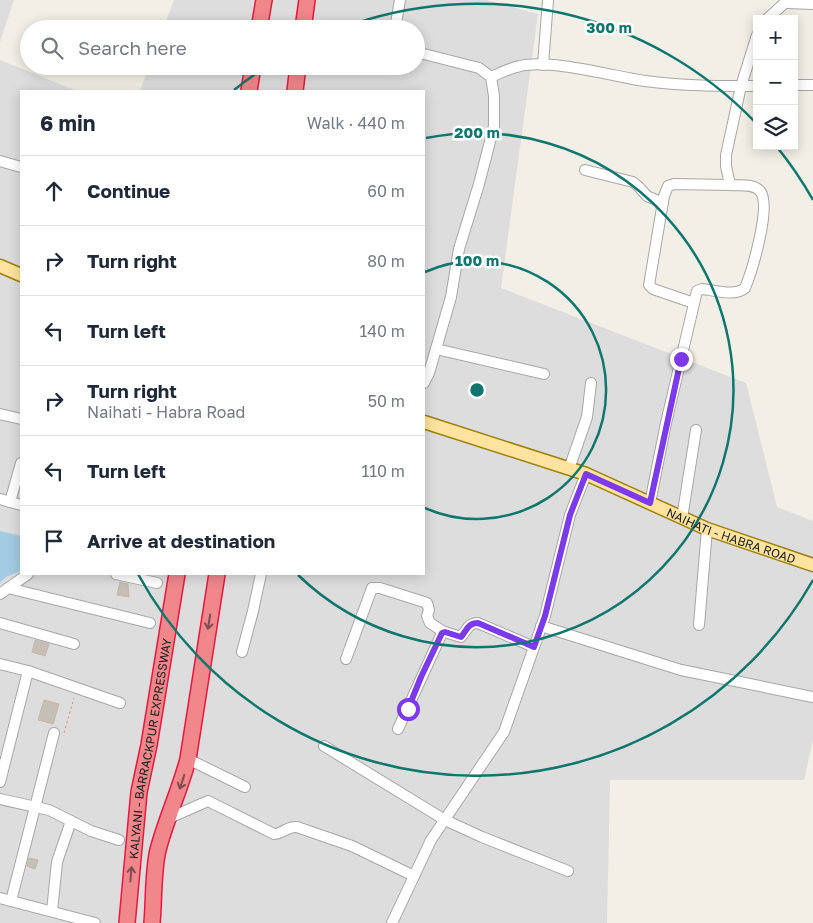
<!DOCTYPE html>
<meta charset="utf-8">
<style>
body{margin:0;font-family:"Golos Text",sans-serif;background:#f6f6f7;color:#1f2937}
.controls{position:absolute;right:15px;top:15px;display:grid;overflow:hidden;border-radius:0px;box-shadow:0 2px 12px #0003}
.controls button{width:45px;height:45px;display:grid;place-items:center;padding:0;border:0;border-bottom:1px solid #e0e1e3;background:#fff;color:#1f2937;font:25px sans-serif}
.stop{position:absolute;width:15px;height:15px;margin:-11px;border:4px solid #7c3aed;border-radius:50%;background:#fff}
.stop.end{background:#7c3aed;border-color:#fff;box-shadow:0 1px 5px #0008}
.list{margin:0;padding:0;list-style:none}
h2{display:flex;justify-content:space-between;align-items:center;height:65px;margin:0;padding:0 20px;font-size:21px}
h2 small{font-size:16px;font-weight:400;color:#747a83}
.list li{display:grid;grid-template-columns:32px 1fr auto;gap:15px;align-items:center;box-sizing:border-box;height:70px;padding:0 20px;border-top:1px solid #e0e1e3}
.list b{display:block;font-size:19px;white-space:nowrap}
.list p{margin:0;font-size:16px;white-space:nowrap;color:#747a83}
.list em{font-size:16px;font-style:normal;color:#747a83}
.icon{flex:none;width:28px;height:28px;fill:none;stroke:currentColor;stroke-width:2;stroke-linecap:round;stroke-linejoin:round}
.map{position:relative;flex:none;width:813px;height:923px;overflow:hidden}
.search{position:absolute;background:#fff;box-shadow:0 2px 12px #0003;left:20px;top:20px;width:405px;height:55px;display:flex;align-items:center;gap:12px;box-sizing:border-box;padding:0 18px;border-radius:28px;color:#747a83;font-size:19px}
.panel{position:absolute;background:#fff;box-shadow:0 2px 12px #0003;left:20px;top:90px;width:405px;height:485px;border-radius:0px}
.map>svg:first-child{display:block}
.residential{fill:#dedddd}
.water{fill:#a3cbe3}
.building{fill:#c6bfb5;stroke:#c5b8a7}
.lines{fill:none;stroke-linecap:round;stroke-linejoin:round}
.minor-casing{stroke:#a7a7a7;stroke-width:12}
.major-casing{stroke:#9d8000;stroke-width:15}
.highway-casing{stroke:#ec1740;stroke-width:18}
.path{stroke:#ff8f6a;stroke-width:1;stroke-dasharray:2.5 2.5;stroke-linecap:butt}
.minor{stroke:#fff;stroke-width:10}
.major{stroke:#ffe39e;stroke-width:12}
.highway{stroke:#ef878b;stroke-width:15}
.oneway{stroke:#7d4e50}
.route{stroke:#7c3aed;stroke-width:6}
.ring{fill:none;stroke:#0f766e;stroke-width:2.5}
.labels{text-anchor:middle;dominant-baseline:central;stroke-width:5;stroke-linejoin:round;paint-order:stroke}
.street-label{font-size:12px;fill:#202020;stroke:#fff}
.centre{fill:#0f766e;stroke:#fff;stroke-width:2.5}
.ring-label{font-size:15px;text-anchor:middle;font-weight:bold;fill:#0f766e;stroke:#fff;stroke-width:5;stroke-linejoin:round;paint-order:stroke}
</style>
<div class="map">
<svg width="813" height="923" viewBox="0 0 813 923">
<rect width="100%" height="100%" fill="#f2efe6"/>
<g class="residential">
<polygon points="0,0 14,0 0,42"/>
<polygon points="174,0 487,0 538,14 501,288 746,383 777,507 813,521 813,740 804,780 610,780 607,923 0,923 0,60 77,91 21,91 21,574 424,574 424,91 140,91 149,66 416,66 416,29 163,29"/>
</g>
<polygon class="water" points="0,531 21,536 21,571 6,577 0,582"/>
<g class="building">
<polygon points="120,582 128,584 129,597 117,595"/>
<polygon points="35,640 49,644 45,656 32,652"/>
<polygon points="44,700 59,704 53,724 38,720"/>
<polygon points="29,858 38,860 35,869 27,866"/>
</g>
<g class="lines">
<g class="minor-casing">
<g id="minor">
<polyline points="786,3 813,4"/>
<polyline points="767,19 788,0"/>
<polyline points="395,29 400,0"/>
<polyline points="416,52 479,68 491,77 494,96 494,126 479,184 459,249 451,297 429,373 424,383"/>
<polyline points="543,65 548,0"/>
<path d="M 491,77 C 500,73 510,68 520,66 C 551,59 612,76 645,81 C 682,86 720,86 757,86"/>
<polyline points="794,85 813,85"/>
<polyline points="0,161 21,167"/>
<polyline points="585,170 633,182 639,187 647,196 663,203"/>
<polyline points="694,303 653,289 649,285 664,196 668,186 674,184 730,185"/>
<polyline points="436,349 544,374"/>
<polyline points="0,414 21,419"/>
<polyline points="569,469 587,417 591,383"/>
<polyline points="0,499 21,505"/>
<polyline points="10,502 21,463"/>
<path d="M 650,503 L 666,423 L 697,291 L 702,289 C 714,290 735,297 745,288 C 752,271 772,205 760,191 C 753,183 739,186 730,185 L 726,166 L 726,155 L 741,86 L 757,35"/>
<polyline points="682,518 696,430"/>
<polyline points="116,574 157,583"/>
<polyline points="8,588 150,623"/>
<polyline points="0,594 28,574"/>
<polyline points="0,623 74,644"/>
<polyline points="699,625 707,529"/>
<polyline points="541,626 681,670 813,697"/>
<polyline points="242,652 253,611 261,574"/>
<polyline points="346,659 372,588 380,588 427,603 429,610 427,616 430,623 444,632"/>
<polyline points="0,664 28,671 120,703"/>
<path d="M 398,729 L 442,633 L 445,632 L 461,637 C 467,630 468,623 478,623 L 534,647"/>
<polyline points="324,746 445,820 482,837 568,871"/>
<polyline points="188,759 245,787"/>
<polyline points="0,782 28,671"/>
<polyline points="0,799 49,810 91,831 119,840"/>
<path d="M 167,819 L 208,801 L 274,834 C 283,834 287,826 297,827 L 352,846 L 414,876"/>
<polyline points="0,898 95,923"/>
<polyline points="11,901 54,733"/>
<polyline points="52,911 57,862 71,821"/>
<polyline points="392,923 431,840 504,732 545,616 570,515 586,474"/>
</g>
</g>
<g class="major-casing">
<g id="major">
<polyline points="0,266 21,275"/>
<path id="s1" d="M 424,422 L 586,474 L 707,529 L 813,565"/>
</g>
</g>
<g class="highway-casing">
<g id="highway">
<polyline points="259,29 264,0"/>
<polyline points="303,29 307,0"/>
<polyline points="249,91 253,66"/>
<polyline points="295,91 298,66"/>
<path id="s2" d="M 127,923 L 139,792 L 149,745 L 177,574"/>
<path d="M 152,923 C 154,901 153,870 158,850 C 166,819 180,790 188,759 L 217,574"/>
</g>
</g>
<polyline class="path" points="64,733 74,698"/>
<use href="#minor" class="minor"/>
<use href="#major" class="major"/>
<use href="#highway" class="highway"/>
</g>
<defs><path id="oneway-shaft" d="M-6 0H5M1.5-3L5.5 0L1.5 3" fill="none" stroke-width="1.6" stroke-linecap="round" stroke-linejoin="round" transform="scale(1.25)"/></defs>
<g class="oneway">
<use href="#oneway-shaft" transform="translate(209 622) rotate(99)"/>
<use href="#oneway-shaft" transform="translate(182 782) rotate(108)"/>
<use href="#oneway-shaft" transform="translate(131 874) rotate(-85)"/>
</g>
<g class="lines">
<path class="route" d="M 408,709 L 421,677 L 442,633 L 445,632 L 461,637 C 467,630 468,623 478,623 L 534,647 L 545,616 L 570,515 L 586,474 L 650,503 L 681,359"/>
</g>
<g class="ring">
<path d="M425 272A129 129 0 1 1 425 508"/>
<path d="M426 138A257 257 0 1 1 298 575"/>
<path d="M813 580A386 386 0 0 1 138 574M234 90A386 386 0 0 1 267 66M342 28A386 386 0 0 1 755 122M777 147A386 386 0 0 1 813 200"/>
</g>
<g class="labels">
<g class="street-label">
<text stroke="none"><textPath href="#s1" startOffset="328">NAIHATI - HABRA ROAD</textPath></text>
<text stroke="none"><textPath href="#s2" startOffset="176">KALYANI - BARRACKPUR EXPRESSWAY</textPath></text>
</g>
</g>
<circle cx="477" cy="390" r="8" class="centre"/>
<g class="ring-label">
<text x="609" y="33">300 m</text>
<text x="477" y="138">200 m</text>
<text x="477" y="266">100 m</text>
</g>
</svg>
<div class="controls">
<button>+</button>
<button>−</button>
<button><svg class="icon" aria-label="layers" viewBox="0 0 24 24"><path d="M12 4l9 5-9 5-9-5zM3 14l9 5 9-5"/></svg></button>
</div>
<div class="stop" style="left:408px;top:709px"></div>
<div class="stop end" style="left:681px;top:359px"></div>
<div class="search"><svg class="icon" aria-label="search" viewBox="0 0 24 24"><circle cx="10" cy="10" r="6"/><path d="M15 15l6 6"/></svg>Search here</div>
<section class="panel">
<h2>6 min<small>Walk · 440 m</small></h2>
<ul class="list">
<li><svg class="icon" aria-label="ahead" viewBox="0 0 24 24"><path d="M12 20V5M6 11l6-6 6 6"/></svg><div><b>Continue</b></div><em>60 m</em></li>
<li><svg class="icon" aria-label="right" viewBox="0 0 24 24"><path d="M7 20v-9h11M14 6l5 5-5 5"/></svg><div><b>Turn right</b></div><em>80 m</em></li>
<li><svg class="icon" aria-label="left" viewBox="0 0 24 24"><path d="M17 20v-9H6M10 6l-5 5 5 5"/></svg><div><b>Turn left</b></div><em>140 m</em></li>
<li><svg class="icon" aria-label="right" viewBox="0 0 24 24"><path d="M7 20v-9h11M14 6l5 5-5 5"/></svg><div><b>Turn right</b><p>Naihati - Habra Road</p></div><em>50 m</em></li>
<li><svg class="icon" aria-label="left" viewBox="0 0 24 24"><path d="M17 20v-9H6M10 6l-5 5 5 5"/></svg><div><b>Turn left</b></div><em>110 m</em></li>
<li><svg class="icon" aria-label="arrive" viewBox="0 0 24 24"><path d="M6 21V4h12l-3 4 3 4H6"/></svg><div><b>Arrive at destination</b></div></li>
</ul>
</section>
</div>
